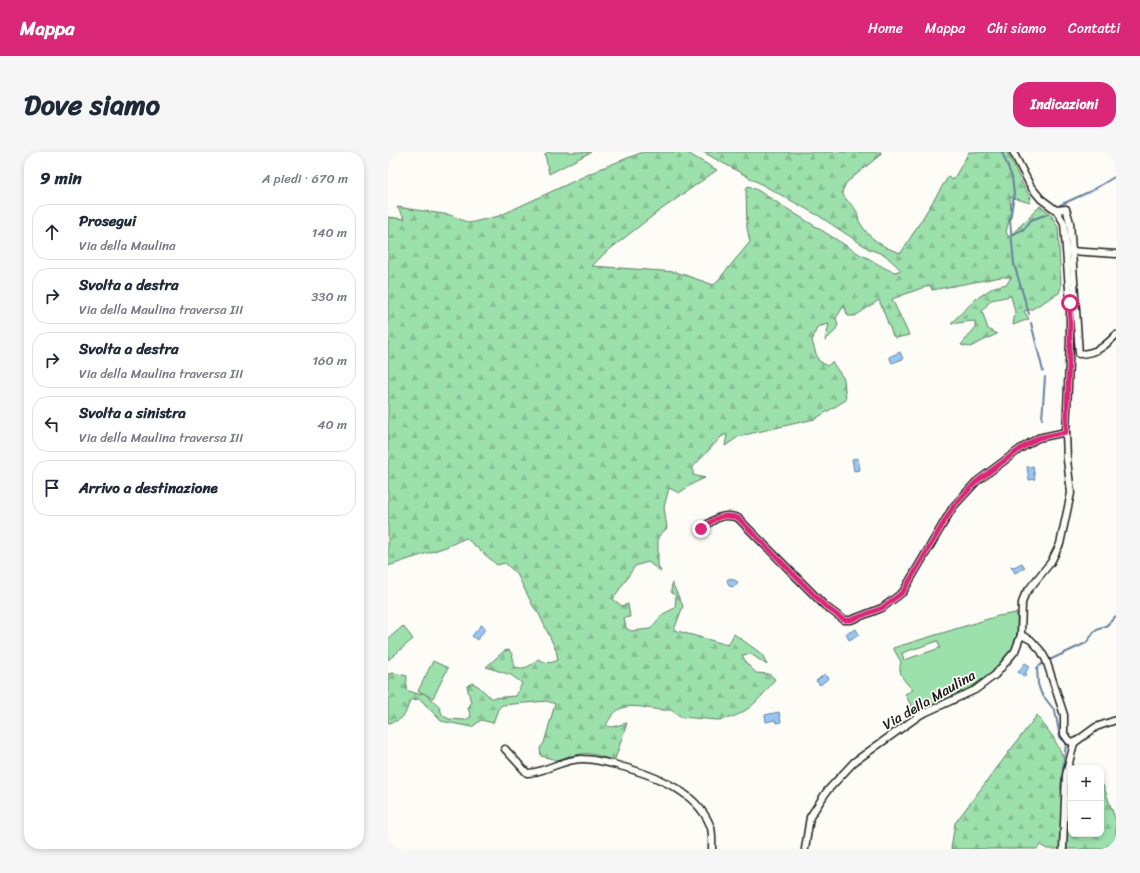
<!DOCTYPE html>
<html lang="it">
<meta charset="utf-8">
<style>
body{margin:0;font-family:Sriracha,sans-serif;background:#f6f6f7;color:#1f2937}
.controls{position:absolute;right:12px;bottom:12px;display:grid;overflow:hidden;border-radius:8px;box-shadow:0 2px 6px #0003}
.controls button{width:36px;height:36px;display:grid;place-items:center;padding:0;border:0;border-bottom:1px solid #e0e1e3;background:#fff;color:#1f2937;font:20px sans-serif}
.stop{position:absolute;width:12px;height:12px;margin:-9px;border:3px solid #db2777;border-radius:50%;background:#fff}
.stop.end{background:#db2777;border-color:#fff;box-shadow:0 1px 4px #0008}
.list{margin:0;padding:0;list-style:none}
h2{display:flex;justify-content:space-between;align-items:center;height:52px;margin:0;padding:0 16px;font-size:17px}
h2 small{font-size:13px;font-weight:400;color:#747a83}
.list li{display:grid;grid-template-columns:26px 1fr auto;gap:12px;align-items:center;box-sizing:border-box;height:56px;margin:0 8px 8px;padding:0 8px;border:1px solid #e0e1e3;border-radius:16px}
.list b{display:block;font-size:15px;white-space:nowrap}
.list p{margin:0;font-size:13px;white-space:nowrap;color:#747a83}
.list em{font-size:13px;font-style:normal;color:#747a83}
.icon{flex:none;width:22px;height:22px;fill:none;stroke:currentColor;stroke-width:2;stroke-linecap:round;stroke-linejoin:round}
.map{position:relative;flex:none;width:728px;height:697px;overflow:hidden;border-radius:16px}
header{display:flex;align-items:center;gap:24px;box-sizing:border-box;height:56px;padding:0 20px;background:#db2777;color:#fff}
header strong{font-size:19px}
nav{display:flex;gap:22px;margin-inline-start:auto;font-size:14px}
.intro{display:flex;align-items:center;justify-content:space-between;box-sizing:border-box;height:96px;padding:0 24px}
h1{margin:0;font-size:28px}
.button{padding:10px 18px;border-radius:16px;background:#db2777;color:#fff;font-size:14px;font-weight:700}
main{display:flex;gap:24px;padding:0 24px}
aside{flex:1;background:#fff;border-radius:16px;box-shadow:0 2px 6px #0003}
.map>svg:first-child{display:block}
.green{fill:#9ce0ac;stroke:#5c7e64;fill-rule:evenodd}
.forest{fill:url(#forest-firs);stroke:#5c7e64}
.water{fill:#97c6f2;stroke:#66829c}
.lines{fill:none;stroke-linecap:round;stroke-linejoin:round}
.stream{stroke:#66829c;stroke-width:2}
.minor-casing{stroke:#1c1c1c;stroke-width:9}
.minor{stroke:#fdfcf7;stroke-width:6}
.route{stroke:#db2777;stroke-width:5}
.labels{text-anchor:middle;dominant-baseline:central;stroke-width:3.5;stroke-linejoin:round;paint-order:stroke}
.street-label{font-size:14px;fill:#1c1c1c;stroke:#fdfcf7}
</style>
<header>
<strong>Mappa</strong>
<nav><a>Home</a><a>Mappa</a><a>Chi siamo</a><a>Contatti</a></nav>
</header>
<div class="intro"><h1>Dove siamo</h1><a class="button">Indicazioni</a></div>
<main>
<aside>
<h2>9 min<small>A piedi · 670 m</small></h2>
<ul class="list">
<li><svg class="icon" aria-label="ahead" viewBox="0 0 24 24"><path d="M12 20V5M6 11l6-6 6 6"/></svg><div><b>Prosegui</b><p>Via della Maulina</p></div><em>140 m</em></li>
<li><svg class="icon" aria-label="right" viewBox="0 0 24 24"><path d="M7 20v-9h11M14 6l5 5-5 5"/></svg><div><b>Svolta a destra</b><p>Via della Maulina traversa III</p></div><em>330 m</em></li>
<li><svg class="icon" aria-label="right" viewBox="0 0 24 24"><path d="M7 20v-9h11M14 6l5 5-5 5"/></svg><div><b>Svolta a destra</b><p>Via della Maulina traversa III</p></div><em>160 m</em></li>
<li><svg class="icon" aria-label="left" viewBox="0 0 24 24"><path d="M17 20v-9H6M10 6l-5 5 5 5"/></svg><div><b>Svolta a sinistra</b><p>Via della Maulina traversa III</p></div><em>40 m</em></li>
<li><svg class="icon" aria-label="arrive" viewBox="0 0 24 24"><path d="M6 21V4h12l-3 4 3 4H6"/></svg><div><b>Arrivo a destinazione</b></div></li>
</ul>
</aside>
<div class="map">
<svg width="728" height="697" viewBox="0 0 728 697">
<defs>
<pattern id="forest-firs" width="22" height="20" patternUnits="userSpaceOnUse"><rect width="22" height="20" fill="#9ce0ac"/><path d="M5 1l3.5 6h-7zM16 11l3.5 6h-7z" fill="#86c093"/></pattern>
</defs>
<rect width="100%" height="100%" fill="#fdfcf7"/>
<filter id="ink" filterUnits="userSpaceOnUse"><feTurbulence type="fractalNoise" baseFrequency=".025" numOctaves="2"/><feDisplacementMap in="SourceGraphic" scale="8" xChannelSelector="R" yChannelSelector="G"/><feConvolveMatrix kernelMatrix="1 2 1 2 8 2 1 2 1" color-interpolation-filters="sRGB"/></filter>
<g filter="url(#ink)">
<g class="green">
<polygon points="160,0 203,0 161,22 157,2"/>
<path d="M 629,461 C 629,473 631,484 626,495 C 620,508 594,531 582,538 C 564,547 545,551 528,563 L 517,542 L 525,538 C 517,530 509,522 513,510 L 505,496 L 610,464 ZM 550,489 L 552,496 L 516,508 L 514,501 Z"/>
<polygon points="15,474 25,487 0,508 0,487"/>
<polygon points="45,509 60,516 45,546 30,539"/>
</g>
<g class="forest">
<path d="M 255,0 L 298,0 L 329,18 L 267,62 L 217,101 L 204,114 L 288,120 L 326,133 L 362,90 L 359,76 L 358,37 L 360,34 L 366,36 L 473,103 C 486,108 495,117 507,120 L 513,118 L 497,103 L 481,97 L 431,64 L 315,0 L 493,0 L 492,3 L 458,31 L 454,40 C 457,49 465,52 469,60 C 470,63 470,66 471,69 C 480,86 495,96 513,101 L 560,25 L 565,28 L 581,0 L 619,0 L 637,37 L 643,45 L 642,51 L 622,45 L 623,60 L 618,80 L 621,85 L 652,54 L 662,61 L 670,75 L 673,135 L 671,141 L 644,157 L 636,159 L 641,167 L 625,173 L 627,160 L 623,144 L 603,148 L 594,159 L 600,177 L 609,182 L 582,195 L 573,193 L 587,176 L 587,169 C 578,169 572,172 563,171 L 588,147 L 606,135 L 619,132 L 623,125 L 613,125 L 544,138 L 542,133 L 504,147 L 521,183 L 508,186 L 505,184 L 491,148 L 467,164 L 460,164 L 456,154 L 448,166 L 450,173 L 447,179 L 437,189 L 441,172 L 429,175 L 424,189 L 430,208 L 439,214 L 444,210 L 456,227 L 458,248 L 427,267 L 356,283 L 350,285 L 337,294 L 339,282 L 333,285 L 305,315 L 305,323 L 317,326 L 306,331 L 291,341 L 281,336 L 276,355 L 279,376 L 270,385 L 270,414 L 273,420 L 260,410 L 247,414 L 225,447 L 234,454 L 240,452 L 242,465 L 236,466 L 238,476 L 243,479 L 262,477 L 275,462 L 287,456 L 288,444 L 283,440 L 284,431 L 295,454 L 286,478 L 340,493 L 346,482 L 374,502 L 379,513 L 363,502 L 354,503 L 359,512 L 368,521 L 381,522 L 387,527 C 372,548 356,566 330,568 L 292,565 L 283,558 C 257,560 232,541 218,574 L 224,575 L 239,571 L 226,610 C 204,600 196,598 173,609 L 153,604 L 152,596 L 156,591 L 167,552 L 159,549 L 114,553 L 110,557 L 105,571 L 93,568 L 84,575 L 53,569 L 32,547 L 22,548 C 17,563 17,568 0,571 L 0,522 L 6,521 L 19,524 L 18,538 L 30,542 L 36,541 L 50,553 L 55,564 L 61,567 L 77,568 L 83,565 L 80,556 L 83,551 L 79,534 L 84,531 L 90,534 L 103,546 L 128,544 L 134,531 L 123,523 L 98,515 L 116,499 L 121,498 L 124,502 L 127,515 C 138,518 142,514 150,507 C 158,511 162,512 170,508 L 168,498 L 151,462 L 145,454 L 129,422 L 117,411 L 109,413 L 78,386 L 58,395 L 0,414 L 0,65 L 17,67 L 9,55 L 62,63 L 81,71 L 111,64 L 214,16 Z"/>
<polygon points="649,563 665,585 676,606 676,662 683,662 683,682 713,682 713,633 715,633 728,669 728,697 659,697 652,693 649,697 563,697 567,671"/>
</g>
<g class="water">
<polygon points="512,200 515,207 504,211 501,205"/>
<polygon points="470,306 472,318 466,319 464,307"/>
<polygon points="645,314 647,327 641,328 639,315"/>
<polygon points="634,411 637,416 627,421 623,414 626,415"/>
<polygon points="342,426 350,430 346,435 341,434 339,428"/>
<polygon points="93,473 98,476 89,488 84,484"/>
<polygon points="468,477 471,483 461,488 458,482"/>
<polygon points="637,511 642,514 637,521 639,522 637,525 630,520"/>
<polygon points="437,522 441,526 432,533 428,529"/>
<polygon points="391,560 393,570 388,571 387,568 378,570 377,563"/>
</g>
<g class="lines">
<g class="stream">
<polyline points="614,0 624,25 626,42 622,68 626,112 641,162"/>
<polyline points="672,53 703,39 728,24"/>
<polyline points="624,84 627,81 636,77 643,68 660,62"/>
<polyline points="643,171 655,219"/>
<polyline points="654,267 657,225"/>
<polyline points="673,637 678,591 672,585 667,559 653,541 650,532 649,516 655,511 698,491 707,479 719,473 728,464"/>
</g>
<g class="minor-casing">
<g id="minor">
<path d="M 668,58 L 678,57 L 682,70 L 691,202 C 709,201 716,195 728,183"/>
<polyline points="682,99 728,102"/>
<path d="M 313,377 C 325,368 334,360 350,366 L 437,454 L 456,468 L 463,468 L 494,456 L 515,440 L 565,355 L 588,330 L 632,297 L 650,286 L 678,280"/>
<polyline points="633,483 643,488 653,499 658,508 676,563 676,582 681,589 686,591 708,575 728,568"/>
<path d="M 117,597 L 139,621 C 153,622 177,606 195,607 C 205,607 215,610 225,612 C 259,621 307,636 322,673 C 325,680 324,689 324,697"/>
<polyline points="417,697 422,665 439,639 466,610 532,563 587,538 607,523 627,499 633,483 634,451 637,442 663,410 672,392 683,341 679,308 678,280 682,188 682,151 676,71 668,58 653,47 643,35 625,0"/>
<polyline points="675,697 678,623 686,591"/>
</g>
</g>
<use href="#minor" class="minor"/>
</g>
</g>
<g class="lines" filter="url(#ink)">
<path class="route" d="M 313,377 C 325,368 334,360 350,366 L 437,454 L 456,468 L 463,468 L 494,456 L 515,440 L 565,355 L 588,330 L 632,297 L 650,286 L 678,280 L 682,188 L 682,151"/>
</g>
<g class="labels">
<g class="street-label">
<text transform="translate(541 548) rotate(-30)">Via della Maulina</text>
</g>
</g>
</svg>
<div class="controls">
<button>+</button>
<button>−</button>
</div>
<div class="stop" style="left:682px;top:151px"></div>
<div class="stop end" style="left:313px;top:377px"></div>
</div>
</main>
